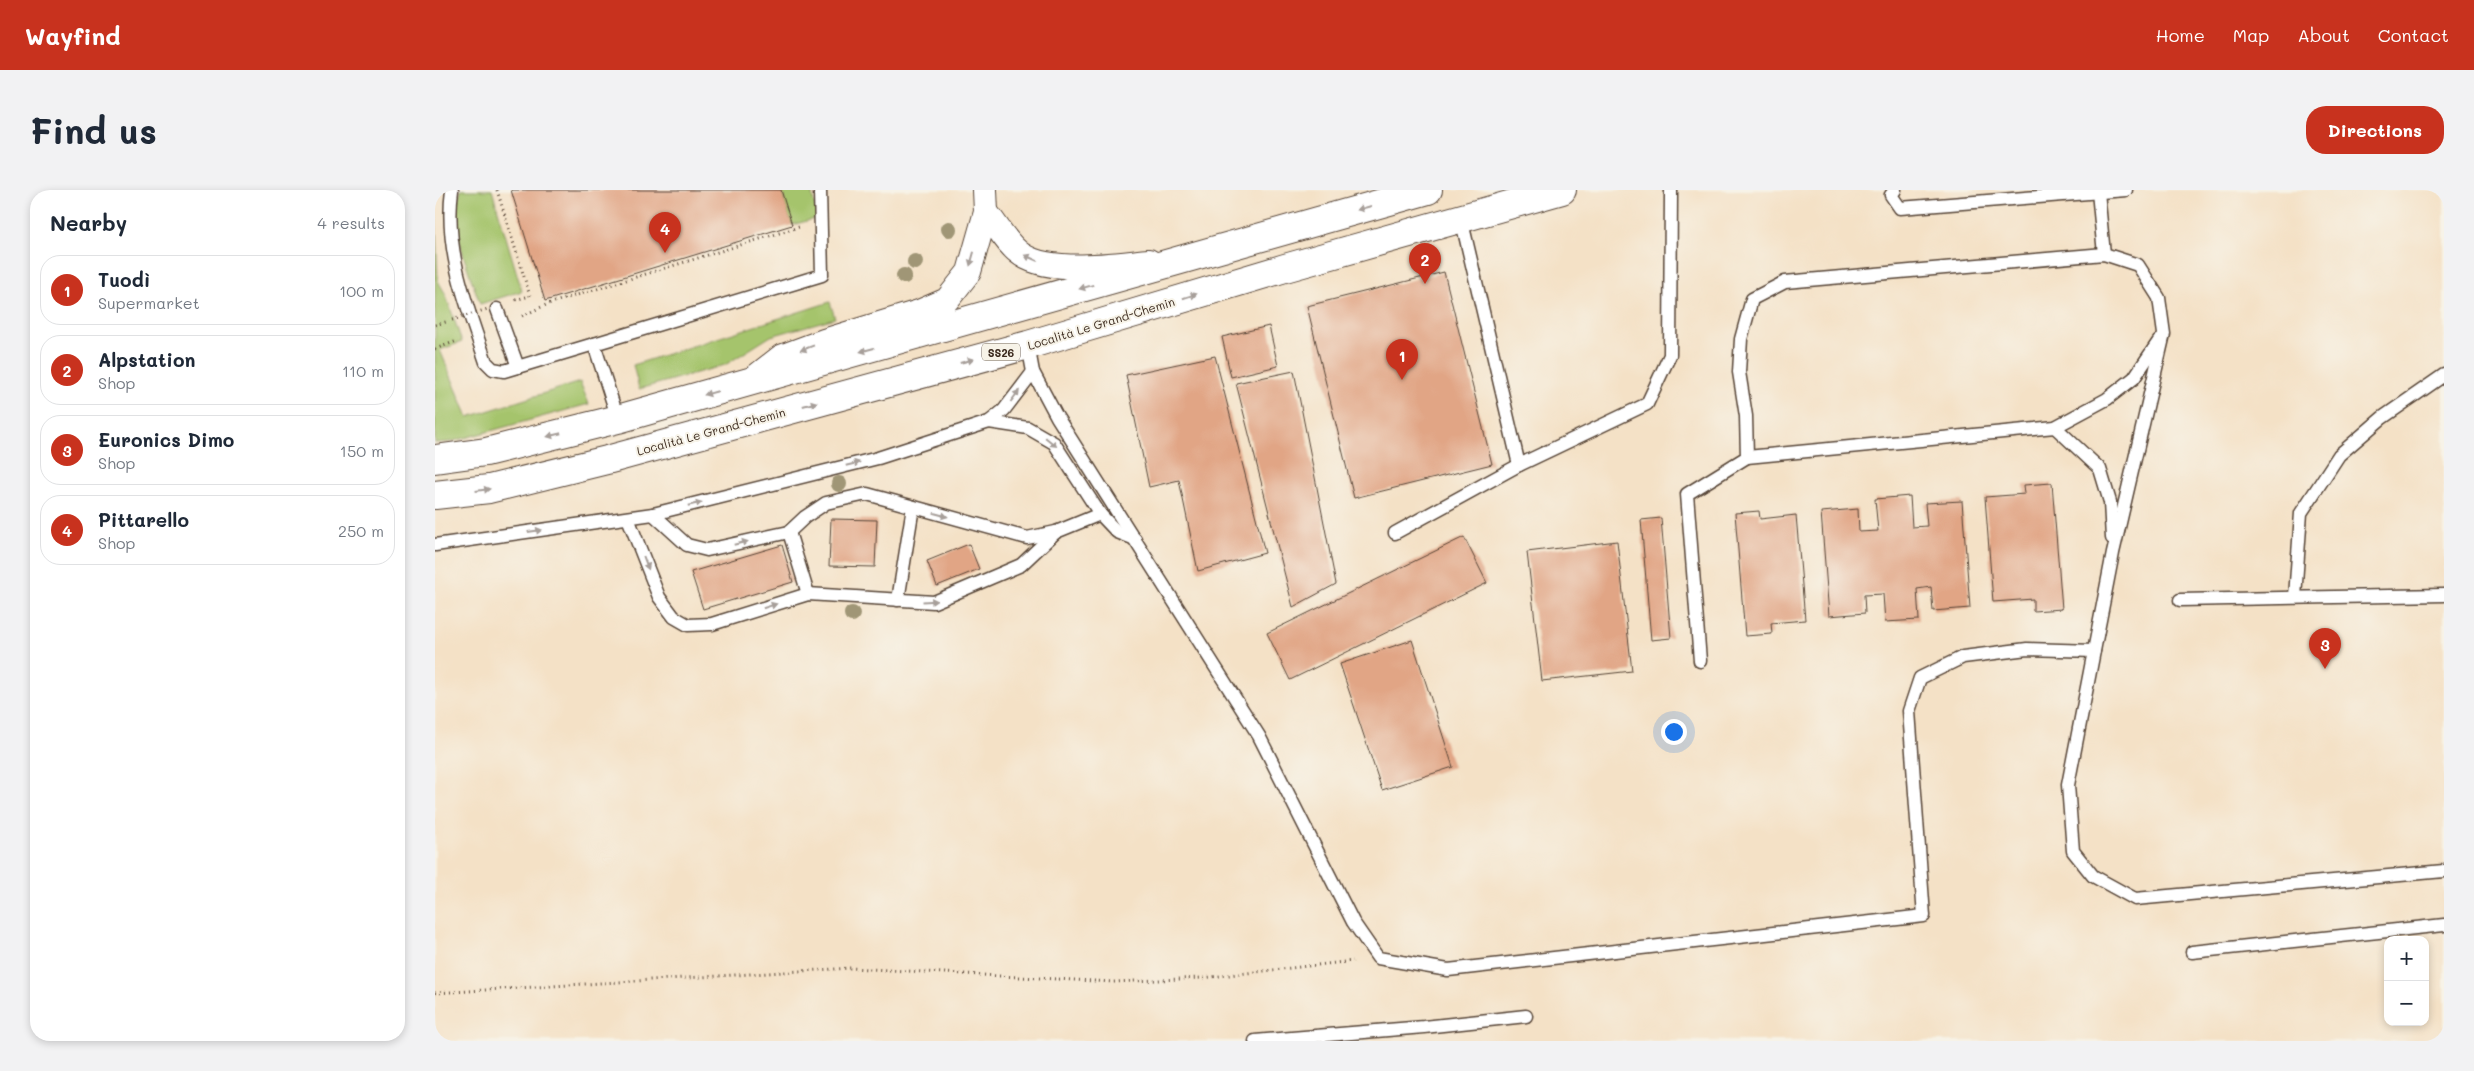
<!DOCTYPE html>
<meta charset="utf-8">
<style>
body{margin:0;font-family:Mali,sans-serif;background:#f2f2f3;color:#1f2937}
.controls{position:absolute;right:15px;bottom:15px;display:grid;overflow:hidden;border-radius:10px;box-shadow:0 2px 8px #0003}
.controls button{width:45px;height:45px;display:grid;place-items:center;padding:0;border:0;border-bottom:1px solid #e0e1e3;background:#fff;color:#1f2937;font:25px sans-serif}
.you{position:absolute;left:1238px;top:541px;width:18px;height:18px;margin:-12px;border:4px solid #fff;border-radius:50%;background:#1a73e8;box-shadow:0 0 0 8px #1a73e833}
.badge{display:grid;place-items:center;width:32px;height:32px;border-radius:50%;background:#c8321e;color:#fff;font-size:16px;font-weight:700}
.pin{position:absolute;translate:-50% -41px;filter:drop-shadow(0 1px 2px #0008)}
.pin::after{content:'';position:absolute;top:26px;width:18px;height:15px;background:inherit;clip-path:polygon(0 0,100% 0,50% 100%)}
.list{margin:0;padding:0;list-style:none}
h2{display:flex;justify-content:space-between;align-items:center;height:65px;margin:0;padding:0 20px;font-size:21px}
h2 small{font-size:16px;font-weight:400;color:#747a83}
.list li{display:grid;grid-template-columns:32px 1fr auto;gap:15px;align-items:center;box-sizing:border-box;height:70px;margin:0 10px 10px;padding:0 10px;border:1px solid #e0e1e3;border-radius:20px}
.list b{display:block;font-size:19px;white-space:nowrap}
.list p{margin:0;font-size:16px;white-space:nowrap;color:#747a83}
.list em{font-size:16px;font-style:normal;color:#747a83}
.map{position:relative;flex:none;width:2009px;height:851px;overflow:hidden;border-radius:20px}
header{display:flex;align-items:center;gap:30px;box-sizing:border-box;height:70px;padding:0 25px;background:#c8321e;color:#fff}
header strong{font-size:24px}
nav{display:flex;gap:28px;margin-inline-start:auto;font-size:18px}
.intro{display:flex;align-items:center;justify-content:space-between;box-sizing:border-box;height:120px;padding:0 30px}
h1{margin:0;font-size:35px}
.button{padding:12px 22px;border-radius:20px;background:#c8321e;color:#fff;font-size:18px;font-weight:700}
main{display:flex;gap:30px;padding:0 30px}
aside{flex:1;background:#fff;border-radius:20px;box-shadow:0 2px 8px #0003}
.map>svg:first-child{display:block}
.grass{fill:#a5c46c;stroke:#707745}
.building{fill:#e1a585}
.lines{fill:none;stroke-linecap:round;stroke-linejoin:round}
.lane-casing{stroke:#574537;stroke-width:15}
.street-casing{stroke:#574537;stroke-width:26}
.primary-casing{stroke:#574537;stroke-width:30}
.path{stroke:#574537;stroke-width:3;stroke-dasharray:1 4;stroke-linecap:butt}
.lane{stroke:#fff;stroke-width:12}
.street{stroke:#fff;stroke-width:24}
.primary{stroke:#fff;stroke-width:28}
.path-bridge{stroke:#574537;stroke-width:3;stroke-dasharray:1 4;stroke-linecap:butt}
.tree{fill:#a09676}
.oneway{fill:#a79f9a}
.labels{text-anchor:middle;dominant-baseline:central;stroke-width:4;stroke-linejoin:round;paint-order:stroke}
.shield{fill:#f7f3e8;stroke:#73665b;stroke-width:1}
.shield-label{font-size:11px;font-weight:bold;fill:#3b2a1e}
.street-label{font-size:12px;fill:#3b2a1e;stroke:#f7f3e8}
</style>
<header>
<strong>Wayfind</strong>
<nav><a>Home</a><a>Map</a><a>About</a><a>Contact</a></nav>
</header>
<div class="intro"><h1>Find us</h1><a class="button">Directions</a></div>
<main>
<aside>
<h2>Nearby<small>4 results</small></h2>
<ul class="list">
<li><span class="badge">1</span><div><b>Tuodì</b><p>Supermarket</p></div><em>100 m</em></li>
<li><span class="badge">2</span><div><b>Alpstation</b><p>Shop</p></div><em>110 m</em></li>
<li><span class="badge">3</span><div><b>Euronics Dimo</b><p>Shop</p></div><em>150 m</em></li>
<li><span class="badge">4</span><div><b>Pittarello</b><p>Shop</p></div><em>250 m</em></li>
</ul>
</aside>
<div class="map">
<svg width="2009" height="851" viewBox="0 0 2009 851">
<rect width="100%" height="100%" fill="#f7f3e8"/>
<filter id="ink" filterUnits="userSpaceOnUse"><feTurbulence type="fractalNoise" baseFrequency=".02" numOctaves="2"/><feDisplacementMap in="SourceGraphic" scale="10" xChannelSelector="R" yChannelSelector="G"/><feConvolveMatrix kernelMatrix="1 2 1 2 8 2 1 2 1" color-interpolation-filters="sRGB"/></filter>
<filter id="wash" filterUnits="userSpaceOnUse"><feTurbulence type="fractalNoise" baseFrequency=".0096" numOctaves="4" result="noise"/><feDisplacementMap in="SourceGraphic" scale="20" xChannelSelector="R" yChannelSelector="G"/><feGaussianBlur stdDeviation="1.12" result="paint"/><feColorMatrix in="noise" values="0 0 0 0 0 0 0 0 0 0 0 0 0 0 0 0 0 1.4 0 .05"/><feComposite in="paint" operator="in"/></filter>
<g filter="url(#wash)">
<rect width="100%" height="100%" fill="#f4e1c6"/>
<g class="grass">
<path d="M 26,0 L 57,0 L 87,101 L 45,114 C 34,80 13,37 26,0 Z"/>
<polygon points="346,0 376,0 383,28 357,35"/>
<polygon points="0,7 3,91 10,103 27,152 5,160 33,227 145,192 154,214 15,252 0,253"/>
<polygon points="395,112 400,128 336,146 290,175 204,199 198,175"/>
</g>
<g id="blocks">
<g class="building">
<polygon points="76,0 346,0 357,35 110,111"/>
<polygon points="1009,82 1057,274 919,308 872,116"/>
<polygon points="834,136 843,176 796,187 787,147"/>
<polygon points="780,166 830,363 763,381 744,290 714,297 691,185"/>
<polygon points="859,181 901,394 858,417 801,193"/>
<polygon points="1617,293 1627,419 1598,421 1598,409 1558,412 1550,307 1590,304 1589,295"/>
<polygon points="1475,306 1477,337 1492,336 1490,313 1527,311 1535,418 1498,421 1496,397 1482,399 1484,430 1450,432 1448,404 1429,405 1430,423 1394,426 1386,322 1423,319 1424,342 1443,341 1440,309"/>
<polygon points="1324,321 1325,329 1361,325 1370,430 1336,433 1337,444 1310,446 1300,323"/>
<polygon points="1226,328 1236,448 1216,450 1206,330"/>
<polygon points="396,329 442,330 440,377 394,376"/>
<polygon points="1029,347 1052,393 855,490 832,443"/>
<polygon points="1182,351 1197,481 1107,491 1092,362"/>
<polygon points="534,354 544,379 502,396 492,371"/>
<polygon points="347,355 358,392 268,419 256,382"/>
<polygon points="977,450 1018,577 947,600 905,474"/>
</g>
</g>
</g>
<g filter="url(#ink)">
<use href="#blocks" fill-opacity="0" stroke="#574537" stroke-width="1"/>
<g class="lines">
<g class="lane-casing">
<g id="lane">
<path d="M 17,0 C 9,60 32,116 51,172 L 58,179 L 69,181 L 159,154"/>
<polyline points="1460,0 1456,5 1465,18 1691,0"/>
<polyline points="1663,2 1669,64"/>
<polyline points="62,119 83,177"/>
<polyline points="593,155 598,182 622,227 824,546 918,732 943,768 1013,780 1489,726 1474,521 1485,488 1528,467 1592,459 1659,461"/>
<polyline points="183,229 159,154 387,85 385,0"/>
<polyline points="554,232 593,238 619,253 665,324 682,342 700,349"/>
<polyline points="1620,237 1665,279 1675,312 1677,348"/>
<polyline points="1312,267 1620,237 1672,209 1699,188 1724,151"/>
<polyline points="1084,275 1212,214 1235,165 1236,0"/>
<polyline points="218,324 252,355 272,360 354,342 370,327 391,313 432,304 592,348 621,342 665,324"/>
<polyline points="193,328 224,407 239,427 253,435 277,434 373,404 499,412 586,375 621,342"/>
<polyline points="354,342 373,404"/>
<polyline points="960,343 1084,275 1026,28"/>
<polyline points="0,355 218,324 443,268 554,232 569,220 598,182"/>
<polyline points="1860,407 1866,323 1904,265 1947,228 2009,185"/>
<polyline points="463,410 478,317"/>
<polyline points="1745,410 2009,405"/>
<polyline points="1265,471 1252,304 1312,267 1311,226 1304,182 1306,149 1317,109 1350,92 1669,64 1703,75 1724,108 1729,144 1678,363 1633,595 1638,661 1658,686 1700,709 2009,681"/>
<polyline points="1757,762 2009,735"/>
<polyline points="820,851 989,837 1091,826"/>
</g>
</g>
<g class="street-casing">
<g id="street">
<path d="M 551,22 C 561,34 570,51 582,61 C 609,86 680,74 714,71"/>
<polyline points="319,188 346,167 389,151 484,122 512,110 534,82 551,22 550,0"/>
</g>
</g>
<g class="primary-casing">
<g id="primary">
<polyline points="0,269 51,262 183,229 993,0"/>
<polyline points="0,305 54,299 172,270 593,155 850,78 1127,0"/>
</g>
</g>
<g class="path">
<polyline points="62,0 95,106 80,110"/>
<polyline points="87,126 113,114 364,37"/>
<polyline points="0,135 14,131"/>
<polyline points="0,159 22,151"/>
<polyline points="0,803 416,778 678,792 767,788 918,771"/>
</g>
<use href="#lane" class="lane"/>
<use href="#street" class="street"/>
<use href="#primary" class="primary"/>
<polyline class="path-bridge" points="17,130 56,118"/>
</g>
<g class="tree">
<circle cx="514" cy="39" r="8"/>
<circle cx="480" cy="72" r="8"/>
<circle cx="469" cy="86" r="8"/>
<circle cx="404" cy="294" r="8"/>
<circle cx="417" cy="424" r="8"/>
</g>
<defs><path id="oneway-solid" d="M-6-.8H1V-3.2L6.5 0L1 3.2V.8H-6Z" transform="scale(1.25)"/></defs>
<g class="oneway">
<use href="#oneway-solid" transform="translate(929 18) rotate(164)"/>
<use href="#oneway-solid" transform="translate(596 68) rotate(-156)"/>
<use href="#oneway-solid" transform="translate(537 69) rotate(106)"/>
<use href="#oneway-solid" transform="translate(651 97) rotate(164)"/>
<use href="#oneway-solid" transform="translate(755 106) rotate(-17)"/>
<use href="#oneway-solid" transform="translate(372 158) rotate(159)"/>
<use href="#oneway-solid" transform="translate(432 160) rotate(165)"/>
<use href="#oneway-solid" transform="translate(532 171) rotate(-15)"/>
<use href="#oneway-solid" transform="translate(276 203) rotate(164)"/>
<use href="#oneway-solid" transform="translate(580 206) rotate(-53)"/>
<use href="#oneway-solid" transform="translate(375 214) rotate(-15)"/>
<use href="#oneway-solid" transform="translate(119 245) rotate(166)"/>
<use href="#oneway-solid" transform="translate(616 252) rotate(39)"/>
<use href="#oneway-solid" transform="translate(418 274) rotate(-14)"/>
<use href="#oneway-solid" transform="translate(48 300) rotate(-8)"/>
<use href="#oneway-solid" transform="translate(260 314) rotate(-14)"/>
<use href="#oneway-solid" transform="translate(506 325) rotate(15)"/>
<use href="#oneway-solid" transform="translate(100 341) rotate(-8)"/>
<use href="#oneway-solid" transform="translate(306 353) rotate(-13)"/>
<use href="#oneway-solid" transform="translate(211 373) rotate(69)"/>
<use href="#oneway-solid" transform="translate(495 411) rotate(-4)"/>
<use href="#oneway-solid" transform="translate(335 416) rotate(-17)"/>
</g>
</g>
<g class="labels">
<rect class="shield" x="547" y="153.5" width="38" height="17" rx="4"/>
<g class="shield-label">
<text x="566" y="162">SS26</text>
</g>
<g class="street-label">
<text transform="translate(666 133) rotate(-17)">Località Le Grand-Chemin</text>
<text transform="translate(276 241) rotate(-15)">Località Le Grand-Chemin</text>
</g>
</g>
</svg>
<div class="controls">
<button>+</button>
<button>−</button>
</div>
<div class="you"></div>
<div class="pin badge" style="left:967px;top:190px">1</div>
<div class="pin badge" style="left:990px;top:94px">2</div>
<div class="pin badge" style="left:1890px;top:479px">3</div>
<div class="pin badge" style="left:230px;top:63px">4</div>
</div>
</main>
